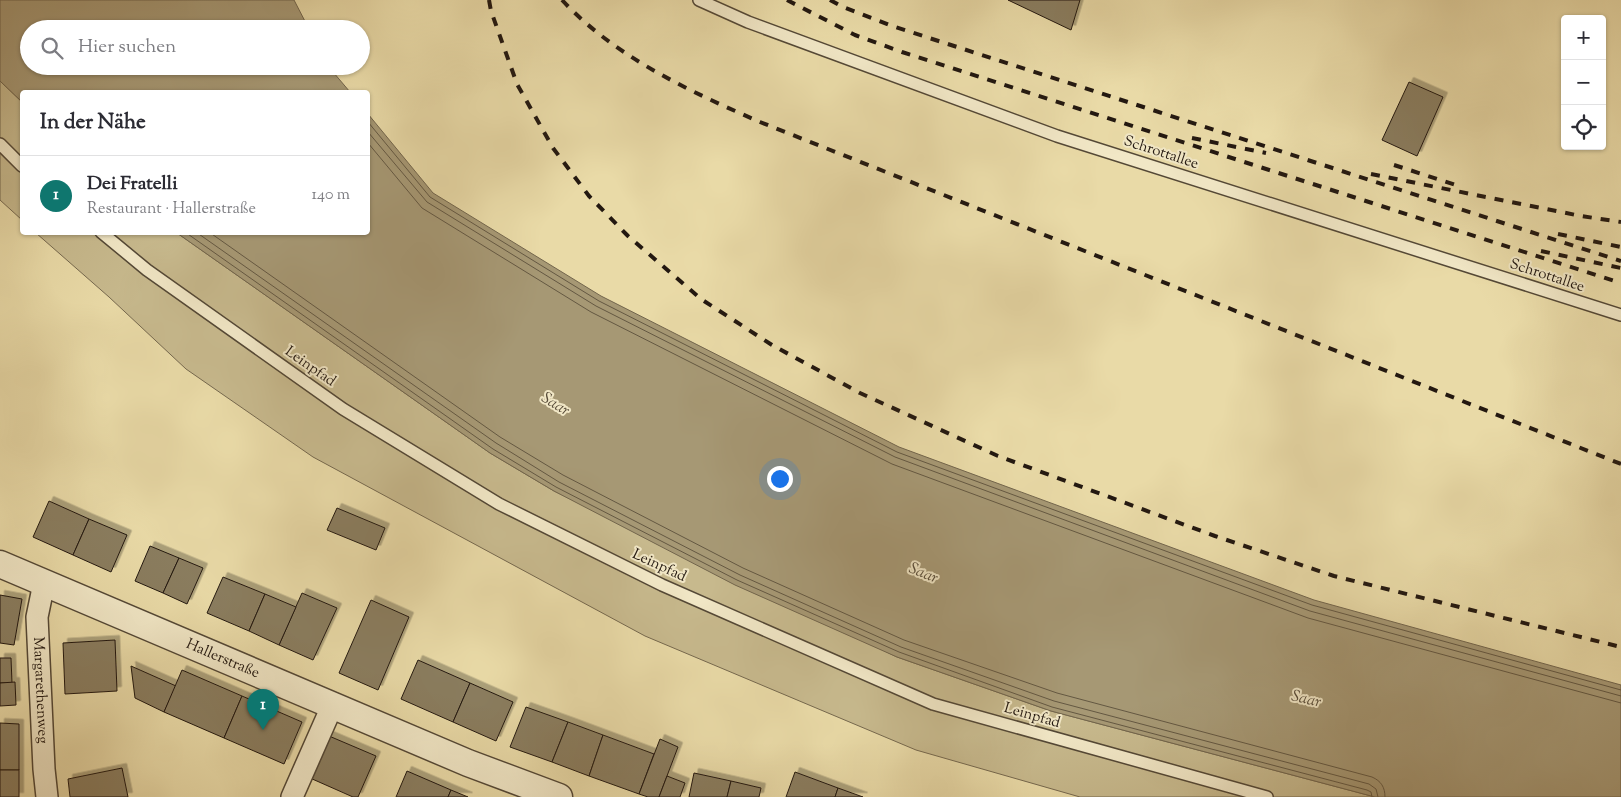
<!DOCTYPE html>
<html lang="de">
<meta charset="utf-8">
<style>
body{margin:0;font-family:"Sorts Mill Goudy",serif;background:#f7f7f7;color:#2b2b33}
.controls{position:absolute;right:15px;top:15px;display:grid;overflow:hidden;border-radius:5px;box-shadow:0 1px 4px #0004}
.controls button{width:45px;height:45px;display:grid;place-items:center;padding:0;border:0;border-bottom:1px solid #e1e1e2;background:#fff;color:#2b2b33;font:25px sans-serif}
.you{position:absolute;left:779px;top:478px;width:18px;height:18px;margin:-12px;border:4px solid #fff;border-radius:50%;background:#1a73e8;box-shadow:0 0 0 8px #1a73e833}
.badge{display:grid;place-items:center;width:32px;height:32px;border-radius:50%;background:#0f766e;color:#fff;font-size:16px;font-weight:700}
.pin{position:absolute;translate:-50% -41px;filter:drop-shadow(0 1px 2px #0008)}
.pin::after{content:'';position:absolute;top:26px;width:18px;height:15px;background:inherit;clip-path:polygon(0 0,100% 0,50% 100%)}
.list{margin:0;padding:0;list-style:none}
h2{display:flex;justify-content:space-between;align-items:center;height:65px;margin:0;padding:0 20px;font-size:21px}
h2 small{font-size:16px;font-weight:400;color:#7c7c81}
.list li{display:grid;grid-template-columns:32px 1fr auto;gap:15px;align-items:center;box-sizing:border-box;height:80px;padding:0 20px;border-top:1px solid #e1e1e2}
.list b{display:block;font-size:19px;white-space:nowrap}
.list p{margin:0;font-size:16px;white-space:nowrap;color:#7c7c81}
.list em{font-size:16px;font-style:normal;color:#7c7c81}
.icon{flex:none;width:28px;height:28px;fill:none;stroke:currentColor;stroke-width:2;stroke-linecap:round;stroke-linejoin:round}
.map{position:relative;flex:none;width:1621px;height:797px;overflow:hidden}
.search{position:absolute;background:#fff;box-shadow:0 1px 4px #0004;left:20px;top:20px;width:350px;height:55px;display:flex;align-items:center;gap:12px;box-sizing:border-box;padding:0 18px;border-radius:28px;color:#7c7c81;font-size:19px}
.panel{position:absolute;background:#fff;box-shadow:0 1px 4px #0004;left:20px;top:90px;width:350px;height:145px;border-radius:5px}
.map>svg:first-child{display:block}
.green{fill:#c7b98d;stroke:#75684e}
.water{fill:#a69874;stroke:#72654c}
.lines{fill:none;stroke-linecap:round;stroke-linejoin:round}
.shore{stroke:#645842;stroke-width:1}
.building{fill:#8a7d5f;stroke:#231810;filter:url(#shadow)}
.service-casing{stroke:#544836;stroke-width:14}
.minor-casing{stroke:#544836;stroke-width:24}
.tertiary-casing{stroke:#544836;stroke-width:29}
.service{stroke:#f1e7c6;stroke-width:11}
.minor{stroke:#f1e7c6;stroke-width:21}
.tertiary{stroke:#f1e7c6;stroke-width:26}
.rail{stroke:#231810;stroke-width:4;stroke-dasharray:9 9;stroke-linecap:butt}
.labels{text-anchor:middle;dominant-baseline:central;stroke-width:4;stroke-linejoin:round;paint-order:stroke}
.street-label{font-size:15px;fill:#231810;stroke:#f1e7c6}
.water-label{font-size:16px;font-style:italic;fill:#574b38;stroke:#f1e7c6}
</style>
<div class="map">
<svg width="1621" height="797" viewBox="0 0 1621 797">
<defs>
<filter id="shadow"><feDropShadow dx="4.5" dy="-4.5" stdDeviation="0" flood-color="#0004"/></filter>
</defs>
<rect width="100%" height="100%" fill="#e9daa7"/>
<filter id="stains"><feTurbulence type="fractalNoise" baseFrequency=".004" numOctaves="4"/><feColorMatrix values="0 0 0 0 .2 0 0 0 0 .09 0 0 0 0 .02 0 0 0 .5 -.17"/></filter>
<radialGradient id="worn" r=".72"><stop offset=".6" stop-color="#630" stop-opacity="0"/><stop offset="1" stop-color="#630" stop-opacity=".3"/></radialGradient>
<g class="green">
<polygon points="0,81 22,102 22,220 0,200"/>
<polygon points="36,233 177,233 490,453 554,491 897,657 1051,711 1375,797 1080,797 916,750 645,636 313,457 186,369 109,297"/>
</g>
<g class="water">
<polygon points="0,0 294,0 309,29 29,29 29,66 328,66 350,92 22,92 22,102 0,81"/>
<polygon points="368,114 433,193 601,296 899,447 1314,600 1621,685 1621,797 1375,797 1051,711 897,657 735,585 554,491 490,453 177,233 368,232"/>
</g>
<g class="lines">
<g class="shore">
<polyline points="368,122 430,197 599,301 897,452 1312,605 1621,690"/>
<polyline points="368,132 427,202 596,306 895,457 1310,611 1621,696"/>
<polyline points="368,143 422,208 591,312 892,464 1308,618 1621,703"/>
<polyline points="185,232 493,449 556,487 737,580 899,652 1052,707 1367,790 1371,792 1372,797"/>
<polyline points="196,232 496,443 559,482 740,575 901,647 1054,701 1369,784 1376,789 1378,797"/>
<path d="M 209,232 L 500,437 L 563,475 L 743,568 L 904,640 L 1057,693 L 1372,777 C 1381,781 1385,787 1385,797"/>
</g>
</g>
<g class="building">
<polygon points="1008,0 1080,0 1071,30"/>
<polygon points="1409,82 1443,97 1417,156 1382,140"/>
<polygon points="49,501 89,519 73,555 33,537"/>
<polygon points="337,508 385,528 376,550 327,530"/>
<polygon points="89,519 127,535 111,572 73,555"/>
<polygon points="150,546 179,558 163,593 135,581"/>
<polygon points="179,558 203,568 187,604 163,593"/>
<polygon points="223,577 265,594 249,631 207,613"/>
<polygon points="302,593 337,608 313,660 279,645"/>
<polygon points="265,594 296,607 279,645 249,631"/>
<polygon points="0,595 22,599 14,645 0,643"/>
<polygon points="371,600 409,617 378,690 339,673"/>
<polygon points="115,640 117,691 65,694 63,643"/>
<polygon points="0,658 11,658 12,683 0,683"/>
<polygon points="418,660 470,683 453,722 401,699"/>
<polygon points="131,666 176,686 164,712 135,698"/>
<polygon points="182,670 242,696 224,738 164,712"/>
<polygon points="15,682 16,705 0,706 0,683"/>
<polygon points="470,683 513,702 496,741 453,722"/>
<polygon points="242,696 302,722 284,764 224,738"/>
<polygon points="526,707 568,722 552,762 510,747"/>
<polygon points="568,722 603,735 589,776 552,762"/>
<polygon points="0,723 19,724 19,770 0,770"/>
<polygon points="603,735 654,754 639,794 589,776"/>
<polygon points="329,736 376,756 358,797 353,797 310,778"/>
<polygon points="660,739 678,747 659,797 648,797 639,794"/>
<polygon points="122,768 128,797 70,797 68,779"/>
<rect x="0" y="770" width="19" height="27"/>
<polygon points="407,771 451,790 448,797 396,797"/>
<polygon points="795,772 838,788 835,797 786,797"/>
<polygon points="694,773 731,781 727,797 689,797"/>
<polygon points="667,776 685,783 680,797 659,797"/>
<polygon points="731,781 761,788 759,797 727,797"/>
<polygon points="838,788 863,797 835,797"/>
<polygon points="451,790 468,797 448,797"/>
</g>
<g class="lines">
<g class="service-casing">
<g id="service">
<polyline points="699,0 748,22 1057,136 1621,315"/>
<polyline points="0,144 22,166"/>
<polyline points="101,232 147,270 343,409 499,504 662,585 933,704 1267,797"/>
</g>
</g>
<g class="minor-casing">
<g id="minor">
<path id="s1" d="M 44,583 L 37,617 L 44,769 L 47,797"/>
<polyline points="292,797 333,704"/>
</g>
</g>
<g class="tertiary-casing">
<g id="tertiary">
<path id="s2" d="M 0,564 L 468,763 L 559,797"/>
</g>
</g>
<use href="#service" class="service"/>
<use href="#minor" class="minor"/>
<use href="#tertiary" class="tertiary"/>
<g class="rail">
<polyline points="489,0 491,11 517,84 553,148 589,196 628,236 701,299 772,345 860,393 998,456 1215,536 1334,576 1621,647"/>
<path d="M 562,0 C 615,57 689,91 760,122 L 1621,464"/>
<polyline points="787,0 855,35 902,52 1621,283"/>
<polyline points="830,0 843,7 892,26 1621,261"/>
<polyline points="1192,138 1266,153"/>
<polyline points="1394,165 1456,185"/>
<polyline points="1371,174 1581,216 1621,222"/>
<polyline points="1558,234 1621,247"/>
<polyline points="1541,251 1621,268"/>
</g>
</g>
<g class="labels">
<g class="street-label">
<text transform="translate(1161 153) rotate(18)">Schrottallee</text>
<text transform="translate(1547 276) rotate(18)">Schrottallee</text>
<text transform="translate(310 367) rotate(35)">Leinpfad</text>
<text transform="translate(659 566) rotate(25)">Leinpfad</text>
<text stroke="none"><textPath href="#s2" startOffset="242">Hallerstraße</textPath></text>
<text stroke="none"><textPath href="#s1" startOffset="108">Margarethenweg</textPath></text>
<text transform="translate(1032 716) rotate(16)">Leinpfad</text>
</g>
<g class="water-label">
<text transform="translate(555 405) rotate(32)">Saar</text>
<text transform="translate(923 574) rotate(23)">Saar</text>
<text transform="translate(1306 700) rotate(13)">Saar</text>
</g>
</g>
<rect width="100%" height="100%" filter="url(#stains)"/>
<rect width="100%" height="100%" fill="url(#worn)"/>
</svg>
<div class="controls">
<button>+</button>
<button>−</button>
<button><svg class="icon" aria-label="locate" viewBox="0 0 24 24"><circle cx="12" cy="12" r="6"/><path d="M12 2v4M12 18v4M2 12h4M18 12h4"/></svg></button>
</div>
<div class="you"></div>
<div class="pin badge" style="left:263px;top:730px">1</div>
<div class="search"><svg class="icon" aria-label="search" viewBox="0 0 24 24"><circle cx="10" cy="10" r="6"/><path d="M15 15l6 6"/></svg>Hier suchen</div>
<section class="panel">
<h2>In der Nähe<small></small></h2>
<ul class="list">
<li><span class="badge">1</span><div><b>Dei Fratelli</b><p>Restaurant · Hallerstraße</p></div><em>140 m</em></li>
</ul>
</section>
</div>
